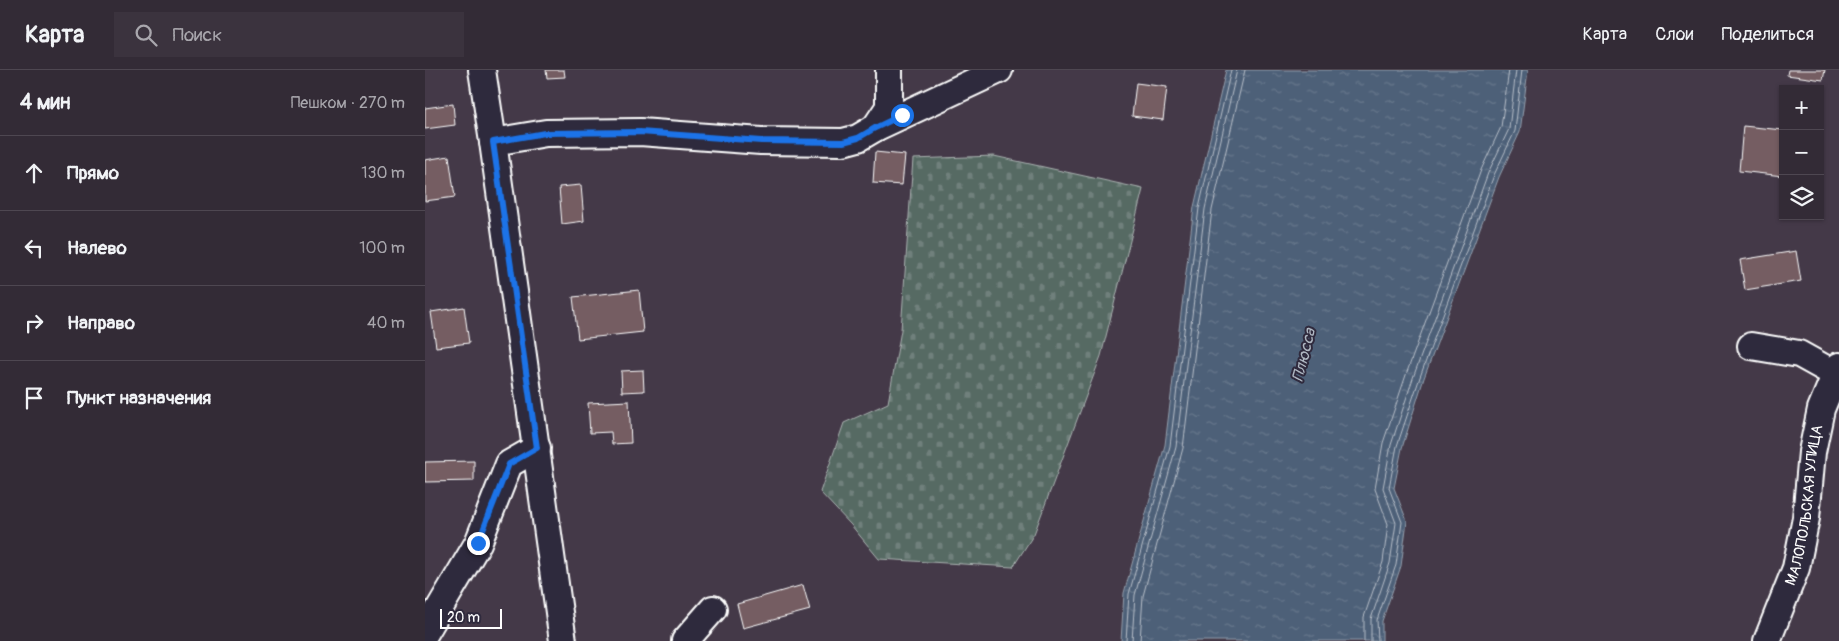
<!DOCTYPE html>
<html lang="ru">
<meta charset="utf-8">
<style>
body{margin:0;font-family:Pangolin,sans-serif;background:#3b333e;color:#f1f3f6}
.controls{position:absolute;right:15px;top:15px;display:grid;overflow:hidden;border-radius:0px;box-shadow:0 1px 4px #0004}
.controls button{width:45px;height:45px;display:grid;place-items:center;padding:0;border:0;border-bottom:1px solid #4e4751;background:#332b36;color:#f1f3f6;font:25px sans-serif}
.scale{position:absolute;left:15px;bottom:12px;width:62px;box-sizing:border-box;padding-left:5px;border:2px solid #fff;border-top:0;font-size:14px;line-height:18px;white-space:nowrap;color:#fff;-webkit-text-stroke:4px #2f2a3d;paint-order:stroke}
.stop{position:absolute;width:15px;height:15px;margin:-11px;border:4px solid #1a73e8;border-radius:50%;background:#fff}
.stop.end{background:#1a73e8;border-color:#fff;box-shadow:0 1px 5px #0008}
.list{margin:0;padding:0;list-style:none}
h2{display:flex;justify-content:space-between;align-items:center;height:65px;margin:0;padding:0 20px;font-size:21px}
h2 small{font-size:16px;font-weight:400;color:#a9a7ad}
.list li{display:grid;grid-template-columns:32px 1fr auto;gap:15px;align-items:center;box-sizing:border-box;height:75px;padding:0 20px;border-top:1px solid #4e4751}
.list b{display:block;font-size:19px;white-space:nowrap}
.list em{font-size:16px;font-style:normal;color:#a9a7ad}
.icon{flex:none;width:28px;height:28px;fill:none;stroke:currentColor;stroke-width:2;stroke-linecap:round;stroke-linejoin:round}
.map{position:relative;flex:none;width:1414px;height:571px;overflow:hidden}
header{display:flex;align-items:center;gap:30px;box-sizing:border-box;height:70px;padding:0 25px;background:#332b36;border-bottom:1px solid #4e4751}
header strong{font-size:24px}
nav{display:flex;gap:28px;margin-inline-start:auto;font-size:18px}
.search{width:350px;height:45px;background:#3b333e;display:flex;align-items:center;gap:12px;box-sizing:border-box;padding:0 18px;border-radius:0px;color:#a9a7ad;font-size:19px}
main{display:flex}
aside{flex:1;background:#332b36}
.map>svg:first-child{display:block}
.cemetery{fill:url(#cemetery-stones);stroke:#abb4b2}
.water{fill:url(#water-ripples);stroke:#94a0ae}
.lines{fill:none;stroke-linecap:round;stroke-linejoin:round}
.shore{stroke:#b8bfc9;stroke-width:1}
.building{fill:#745d62;stroke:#fff}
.minor-casing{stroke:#fff;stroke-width:30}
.minor{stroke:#2f2a3d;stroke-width:26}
.route{stroke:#1a73e8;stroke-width:6}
.labels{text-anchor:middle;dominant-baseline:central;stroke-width:4;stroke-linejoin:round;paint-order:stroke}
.street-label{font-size:15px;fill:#fff;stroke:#2f2a3d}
.water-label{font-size:16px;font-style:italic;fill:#afb7c2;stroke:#2f2a3d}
</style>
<header>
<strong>Карта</strong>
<div class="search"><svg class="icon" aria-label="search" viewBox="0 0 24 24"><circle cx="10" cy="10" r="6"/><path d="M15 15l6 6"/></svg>Поиск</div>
<nav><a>Карта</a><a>Слои</a><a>Поделиться</a></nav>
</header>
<main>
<aside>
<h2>4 мин<small>Пешком · 270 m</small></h2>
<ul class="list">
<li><svg class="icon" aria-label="ahead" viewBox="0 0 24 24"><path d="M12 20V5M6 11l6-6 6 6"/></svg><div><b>Прямо</b></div><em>130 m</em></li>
<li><svg class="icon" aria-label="left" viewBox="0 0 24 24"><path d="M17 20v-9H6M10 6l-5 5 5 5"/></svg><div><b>Налево</b></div><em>100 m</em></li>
<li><svg class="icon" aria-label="right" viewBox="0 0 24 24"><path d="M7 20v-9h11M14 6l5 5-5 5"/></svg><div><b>Направо</b></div><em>40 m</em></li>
<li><svg class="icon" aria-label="arrive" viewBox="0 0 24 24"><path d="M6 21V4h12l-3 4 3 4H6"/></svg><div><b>Пункт назначения</b></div></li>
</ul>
</aside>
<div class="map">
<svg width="1414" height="571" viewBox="0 0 1414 571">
<defs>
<pattern id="cemetery-stones" width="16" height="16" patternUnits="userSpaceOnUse" patternTransform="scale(1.25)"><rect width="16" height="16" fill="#576a64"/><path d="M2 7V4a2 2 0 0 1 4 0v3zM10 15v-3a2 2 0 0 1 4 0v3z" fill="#70807b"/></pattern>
<pattern id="water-ripples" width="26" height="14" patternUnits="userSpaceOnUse" patternTransform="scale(1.25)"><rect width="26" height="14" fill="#4d6078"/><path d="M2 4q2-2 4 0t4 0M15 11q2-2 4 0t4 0" fill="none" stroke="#68788c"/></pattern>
</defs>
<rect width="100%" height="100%" fill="#443948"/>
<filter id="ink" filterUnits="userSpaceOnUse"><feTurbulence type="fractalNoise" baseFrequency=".02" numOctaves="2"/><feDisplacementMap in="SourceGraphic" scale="10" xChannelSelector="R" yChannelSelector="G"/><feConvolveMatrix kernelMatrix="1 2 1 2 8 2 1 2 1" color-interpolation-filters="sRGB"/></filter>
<g filter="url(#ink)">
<polygon class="cemetery" points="569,86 718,119 676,286 609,464 588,497 454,489 426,455 395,422 419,353 463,333 476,260 488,89"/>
<polygon class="water" points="801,0 1103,0 1095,62 1074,107 999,308 977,378 969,418 982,451 976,496 957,551 957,571 696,571 699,523 740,375 769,137"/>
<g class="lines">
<g class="shore">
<polyline points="701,571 704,524 745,376 774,138 806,0"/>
<polyline points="707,571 710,525 751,377 780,139 812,0"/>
<polyline points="715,571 718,526 758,378 787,140 820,0"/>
<polyline points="939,571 939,547 958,492 963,454 950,419 958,373 982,302 1056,100 1076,57 1084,0"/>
<polyline points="946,571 946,549 965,493 971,453 958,418 966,375 989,305 1063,103 1084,59 1091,0"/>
<polyline points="953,571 952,550 971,495 977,452 964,418 972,376 995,307 1069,105 1090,61 1097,0"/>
</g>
</g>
<g class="building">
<polygon points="121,0 139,0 140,7 122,8"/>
<polygon points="1363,0 1400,0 1398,10 1362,5"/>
<polygon points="711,13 742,17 738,50 707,46"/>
<polygon points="28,34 30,55 0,59 0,38"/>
<polygon points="1318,56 1358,60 1358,106 1314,101"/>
<polygon points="450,82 480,85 477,115 448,113"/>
<polygon points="24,86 30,127 0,131 0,90"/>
<polygon points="156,115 159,151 137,154 134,117"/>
<polygon points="1371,181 1376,211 1320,220 1315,190"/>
<polygon points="214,220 218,262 153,269 148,227"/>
<polygon points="39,237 44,273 11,277 6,242"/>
<polygon points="218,300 219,321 197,322 196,301"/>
<polygon points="204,331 206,373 187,374 186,362 165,363 163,333"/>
<polygon points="49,391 49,411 0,412 0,392"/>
<polygon points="378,515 385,540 318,558 312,534"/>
</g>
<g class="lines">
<g class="minor-casing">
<g id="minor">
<polyline points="57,0 68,72 138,571"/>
<polyline points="450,58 464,37 464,0"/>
<polyline points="68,72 121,63 215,62 336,71 418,72 433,68 450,58 574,0"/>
<polyline points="1326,276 1374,284 1410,304 1414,311"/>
<polyline points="0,563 53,473 84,394 112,378"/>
<polyline points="260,571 288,539"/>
<path id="s1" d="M 1342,571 L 1371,498 L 1381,448 L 1387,382 L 1396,339 L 1414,296"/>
</g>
</g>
<use href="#minor" class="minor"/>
</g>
</g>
<g class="lines" filter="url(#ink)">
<polyline class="route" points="53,473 84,394 112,378 68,72 120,63 215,62 336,71 418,72 433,68 450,58 477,45"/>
</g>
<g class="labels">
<g class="street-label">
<text stroke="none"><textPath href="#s1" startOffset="142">МАЛОПОЛЬСКАЯ УЛИЦА</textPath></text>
</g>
<g class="water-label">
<text transform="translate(879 285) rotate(-76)">Плюсса</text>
</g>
</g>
</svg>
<div class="controls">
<button>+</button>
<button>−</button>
<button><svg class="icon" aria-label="layers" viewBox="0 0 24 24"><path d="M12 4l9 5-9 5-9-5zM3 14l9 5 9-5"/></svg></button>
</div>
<div class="scale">20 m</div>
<div class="stop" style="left:477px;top:45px"></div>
<div class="stop end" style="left:53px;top:473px"></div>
</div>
</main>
